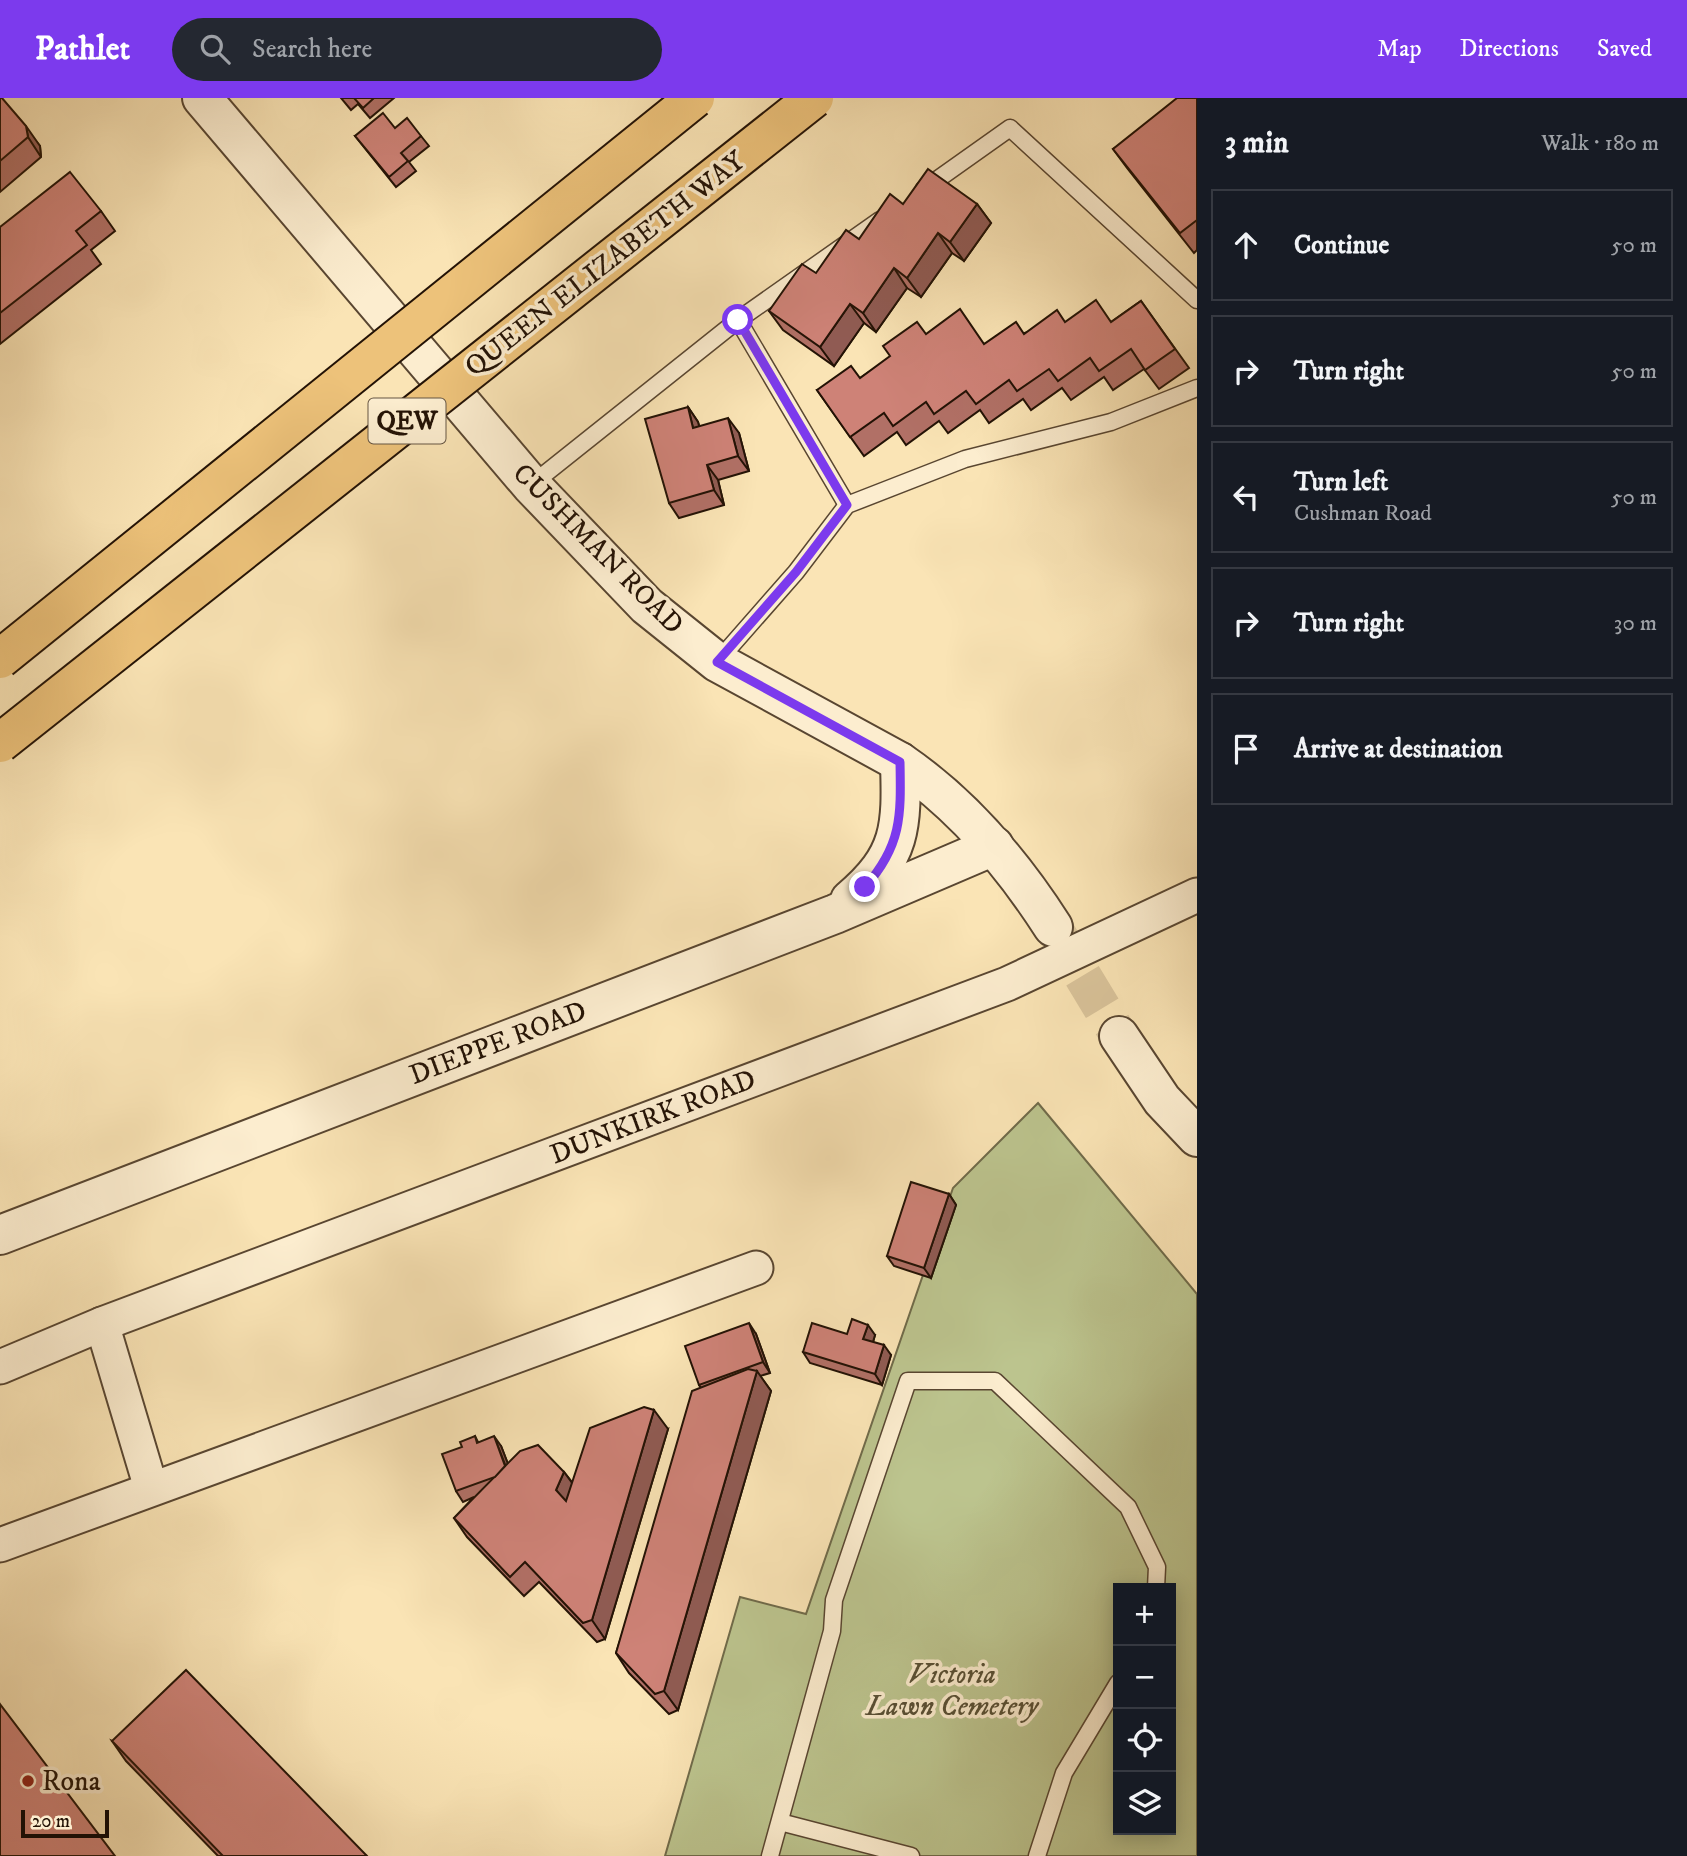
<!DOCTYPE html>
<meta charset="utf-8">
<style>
body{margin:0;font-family:"IM FELL DW Pica",serif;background:#242831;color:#f1f3f6}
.controls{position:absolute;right:21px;bottom:21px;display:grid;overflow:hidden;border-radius:0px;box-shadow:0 4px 18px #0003}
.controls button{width:63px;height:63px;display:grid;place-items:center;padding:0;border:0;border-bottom:2px solid #363941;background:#171b24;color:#f1f3f6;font:35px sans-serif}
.scale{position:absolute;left:21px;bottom:18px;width:88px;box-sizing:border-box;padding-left:7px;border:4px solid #231205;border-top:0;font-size:19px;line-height:24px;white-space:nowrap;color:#231205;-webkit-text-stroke:5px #fcedcf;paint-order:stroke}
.stop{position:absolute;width:21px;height:21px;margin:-16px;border:5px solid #7c3aed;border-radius:50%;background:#fff}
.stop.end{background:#7c3aed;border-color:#fff;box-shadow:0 2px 7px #0008}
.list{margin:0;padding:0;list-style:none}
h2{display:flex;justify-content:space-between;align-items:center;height:91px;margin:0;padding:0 28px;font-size:30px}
h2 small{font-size:23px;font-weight:400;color:#9ea1a6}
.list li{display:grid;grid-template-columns:46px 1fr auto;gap:21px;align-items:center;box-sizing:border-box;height:112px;margin:0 14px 14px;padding:0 14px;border:2px solid #363941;border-radius:0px}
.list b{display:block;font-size:26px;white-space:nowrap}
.list p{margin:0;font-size:23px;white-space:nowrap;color:#9ea1a6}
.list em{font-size:23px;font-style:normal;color:#9ea1a6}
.icon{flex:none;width:38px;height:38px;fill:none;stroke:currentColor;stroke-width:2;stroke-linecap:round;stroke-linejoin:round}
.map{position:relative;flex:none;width:1197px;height:1758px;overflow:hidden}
header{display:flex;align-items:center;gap:42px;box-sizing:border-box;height:98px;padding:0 35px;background:#7c3aed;color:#fff}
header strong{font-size:33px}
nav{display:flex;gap:38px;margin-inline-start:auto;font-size:24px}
.search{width:490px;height:63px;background:#242831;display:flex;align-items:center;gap:18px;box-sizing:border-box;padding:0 24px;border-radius:38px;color:#9ea1a6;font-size:26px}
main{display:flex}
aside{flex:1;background:#171b24}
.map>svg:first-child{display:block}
.green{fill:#bcc48e;stroke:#706b4a;stroke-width:2;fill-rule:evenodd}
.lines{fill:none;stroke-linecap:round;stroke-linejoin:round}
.tertiary-tunnel{stroke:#dac49b;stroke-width:38;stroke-dasharray:38 19;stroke-linecap:butt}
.service-casing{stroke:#594631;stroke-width:19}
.minor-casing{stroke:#594631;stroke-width:37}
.tertiary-casing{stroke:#594631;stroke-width:42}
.service{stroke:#fcedcf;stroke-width:16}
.minor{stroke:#fcedcf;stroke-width:33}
.tertiary{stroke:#fcedcf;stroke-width:38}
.motorway-bridge-casing{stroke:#231205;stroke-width:42;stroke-linecap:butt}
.motorway-bridge{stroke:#edc27a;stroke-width:38}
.wall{fill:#b17066;stroke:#231205;stroke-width:2}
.shaded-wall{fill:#905b53;stroke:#231205;stroke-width:2}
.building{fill:#ce8277;stroke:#231205;stroke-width:2}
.route{stroke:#7c3aed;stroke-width:9}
.poi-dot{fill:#8f2418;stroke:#fcedcf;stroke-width:2.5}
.labels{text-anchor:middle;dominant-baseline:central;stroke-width:7;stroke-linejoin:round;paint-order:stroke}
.shield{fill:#fcedcf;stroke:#645442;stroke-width:2}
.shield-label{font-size:26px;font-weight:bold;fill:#231205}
.street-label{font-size:28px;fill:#231205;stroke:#fcedcf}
.park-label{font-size:28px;font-style:italic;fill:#595035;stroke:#fcedcf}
.poi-label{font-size:28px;fill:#231205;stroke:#fcedcf;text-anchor:start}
</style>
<header>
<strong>Pathlet</strong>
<div class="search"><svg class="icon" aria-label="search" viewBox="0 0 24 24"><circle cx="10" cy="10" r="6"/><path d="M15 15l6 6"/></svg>Search here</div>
<nav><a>Map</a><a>Directions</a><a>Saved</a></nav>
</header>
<main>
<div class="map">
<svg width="1197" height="1758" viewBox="0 0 1197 1758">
<rect width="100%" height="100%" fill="#fae4b5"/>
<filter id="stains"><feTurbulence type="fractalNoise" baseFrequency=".00286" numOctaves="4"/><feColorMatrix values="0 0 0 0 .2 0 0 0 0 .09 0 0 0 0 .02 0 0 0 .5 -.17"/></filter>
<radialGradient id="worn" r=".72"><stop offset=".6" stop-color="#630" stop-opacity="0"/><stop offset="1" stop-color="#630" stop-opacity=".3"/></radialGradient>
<path class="green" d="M 1038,1005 L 1197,1196 L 1197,1758 L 665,1758 L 740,1499 L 806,1516 L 953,1090 ZM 1118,1490 L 1171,1490 L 1171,1732 L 1118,1732 Z"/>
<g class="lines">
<polyline class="tertiary-tunnel" points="1053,829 1119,938"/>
<g class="service-casing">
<g id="service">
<polyline points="924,91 1010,30 1197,202"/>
<polyline points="738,222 847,407"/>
<polyline points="531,387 738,222 880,122"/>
<polyline points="717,564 796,474 847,407 965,361 1111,324 1197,290"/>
<polyline points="780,1724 911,1758"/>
<polyline points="770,1758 832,1533 834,1502 908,1283 995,1283 1128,1409 1157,1469 1156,1490"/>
<polyline points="1037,1758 1064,1675 1118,1585"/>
</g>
</g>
<g class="minor-casing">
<g id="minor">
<polyline points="102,1226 151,1390"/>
<polyline points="0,1269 102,1226 1007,886 1197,797"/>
<polyline points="0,1447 756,1170"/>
</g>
</g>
<g class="tertiary-casing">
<g id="tertiary">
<path d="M 202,0 L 531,387 L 647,508 L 717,564 L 900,664 C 963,707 1012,765 1053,829"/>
<path d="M 850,802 C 902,758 902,729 900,664"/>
<polyline points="1119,938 1162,1002 1197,1039"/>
<polyline points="0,1137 835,816 994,748"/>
</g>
</g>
<use href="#service" class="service"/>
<use href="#minor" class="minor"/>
<use href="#tertiary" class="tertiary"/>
<g class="motorway-bridge-casing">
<g id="motorway-bridge">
<polyline points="0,561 695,0"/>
<polyline points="0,645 814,0"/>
</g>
</g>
<use href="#motorway-bridge" class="motorway-bridge"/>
</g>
<g class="wall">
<polygon points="0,0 40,48 41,59 0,94"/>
<polygon points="341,0 394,0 370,20 358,6 351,12"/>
<polygon points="1197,0 1197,152 1194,155 1127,70 1113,51"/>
<polygon points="395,30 421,38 429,48 409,64 416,73 396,89 355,38"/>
<polygon points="903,106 977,106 991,125 964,163 952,155 921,199 907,190 876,234 864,225 834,268 783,232 769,213"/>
<polygon points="101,113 115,133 91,152 101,166 0,246 0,129"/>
<polygon points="1141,203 1189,270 1159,291 1144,271 1113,292 1104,279 1071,302 1062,290 1031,312 1023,301 989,325 980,312 948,335 939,323 906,347 897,334 864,358 817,292 860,280 926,236 984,246 1065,224 1111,224"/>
<polygon points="688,309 698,324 699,328 739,335 749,373 718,382 724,407 679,420 669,405"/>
<polygon points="949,1096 956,1107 931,1180 894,1168 887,1158"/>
<polygon points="756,1236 770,1275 760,1278 771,1293 678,1612 669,1616 629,1575 616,1555 701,1290 699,1287"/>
<polygon points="847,1236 875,1237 873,1244 891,1257 882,1287 810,1265 803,1254"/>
<polygon points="668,1331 605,1541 597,1544 539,1484 524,1498 467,1439 454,1420 474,1399 463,1404 456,1393 462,1349 475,1338 478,1344 501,1348 508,1366 564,1374 572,1384"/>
<polygon points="112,1643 367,1758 218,1758 126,1663"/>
</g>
<g class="shaded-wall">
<polygon points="26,28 40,48 41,59 28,39"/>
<polygon points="977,106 991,125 964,163 950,144"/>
<polygon points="938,135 952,155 921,199 907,180"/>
<polygon points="894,170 907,190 876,234 863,215"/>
<polygon points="850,206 864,225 834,268 820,249"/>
<polygon points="688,309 698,324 704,345 693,330"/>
<polygon points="728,320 739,335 749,373 738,358"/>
<polygon points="707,367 718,382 724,407 714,392"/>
<polygon points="949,1096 956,1107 931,1180 924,1170"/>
<polygon points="749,1225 756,1236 770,1275 763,1264"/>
<polygon points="868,1227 875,1237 871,1251 863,1241"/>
<polygon points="884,1247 891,1257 882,1287 875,1276"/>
<polygon points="757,1273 771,1293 678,1612 664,1593"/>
<polygon points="654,1312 668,1331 605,1541 592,1522"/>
<polygon points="494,1338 501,1348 515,1384 508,1374"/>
<polygon points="564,1374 578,1393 570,1412 556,1392"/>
</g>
<g class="building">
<polygon points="0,0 2,0 26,28 28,39 0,63"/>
<polygon points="354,0 374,0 363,10"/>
<polygon points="1177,0 1197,0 1197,122 1180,135 1113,51"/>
<polygon points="383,15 395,30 407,20 421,38 401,55 408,63 389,79 355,38"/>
<polygon points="928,71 977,106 950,144 938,135 907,180 894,170 863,215 850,206 820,249 769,213 802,166 816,175 846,132 859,141 890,96 903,106"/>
<polygon points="70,74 101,113 76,133 87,147 0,215 0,129"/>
<polygon points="1096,202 1111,224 1141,203 1175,251 1145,272 1131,251 1099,273 1090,260 1058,283 1049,271 1017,293 1009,282 976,306 966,293 934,316 926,304 893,328 884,315 850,339 817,292 851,268 860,280 890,258 883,248 917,224 926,236 960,211 984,246 1016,224 1024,236 1057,212 1065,224"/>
<polygon points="688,309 693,330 728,320 738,358 707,367 714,392 669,405 645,321"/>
<polygon points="911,1084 949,1096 924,1170 887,1158"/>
<polygon points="852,1221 868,1227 863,1241 884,1247 875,1276 803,1254 812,1225 847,1236"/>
<polygon points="749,1225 763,1264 699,1287 685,1248"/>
<polygon points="748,1271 757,1273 664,1593 655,1596 616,1555 692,1293"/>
<polygon points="644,1309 654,1312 592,1522 583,1525 525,1464 510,1479 454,1420 520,1353 538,1347 564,1374 556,1392 566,1403 590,1330"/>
<polygon points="475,1338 477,1345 494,1338 505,1368 495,1379 456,1393 442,1356 462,1349 460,1344"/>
<polygon points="186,1572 367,1758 223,1758 112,1643"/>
<polygon points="0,1606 115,1758 0,1758"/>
</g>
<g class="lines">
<path class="route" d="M 738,222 L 847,407 L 796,474 L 717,564 L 900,664 C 901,718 902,747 865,789"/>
</g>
<circle class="poi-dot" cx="28" cy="1683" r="7"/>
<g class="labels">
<rect class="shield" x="368.5" y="300.5" width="77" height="45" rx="5"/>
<g class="shield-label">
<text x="407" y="323">QEW</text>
</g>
<g class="street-label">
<text transform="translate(605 166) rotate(-38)">QUEEN ELIZABETH WAY</text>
<text transform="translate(598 451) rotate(45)">CUSHMAN ROAD</text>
<text transform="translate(498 945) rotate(-21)">DIEPPE ROAD</text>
<text transform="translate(653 1019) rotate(-21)">DUNKIRK ROAD</text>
</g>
<g class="park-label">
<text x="952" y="1576">Victoria<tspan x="952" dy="32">Lawn Cemetery</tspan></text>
</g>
<g class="poi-label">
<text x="42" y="1683">Rona</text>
</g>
</g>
<rect width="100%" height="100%" filter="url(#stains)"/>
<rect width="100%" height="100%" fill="url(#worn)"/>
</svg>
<div class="controls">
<button>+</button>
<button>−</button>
<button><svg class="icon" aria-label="locate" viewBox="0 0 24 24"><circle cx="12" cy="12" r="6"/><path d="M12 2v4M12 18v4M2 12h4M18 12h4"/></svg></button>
<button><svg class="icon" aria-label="layers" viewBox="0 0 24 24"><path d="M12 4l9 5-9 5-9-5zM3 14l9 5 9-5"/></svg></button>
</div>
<div class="scale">20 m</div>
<div class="stop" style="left:738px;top:222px"></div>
<div class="stop end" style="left:865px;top:789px"></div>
</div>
<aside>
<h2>3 min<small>Walk · 180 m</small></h2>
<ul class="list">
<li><svg class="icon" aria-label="ahead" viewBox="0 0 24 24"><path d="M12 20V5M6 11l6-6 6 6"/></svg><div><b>Continue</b></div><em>50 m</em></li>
<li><svg class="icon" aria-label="right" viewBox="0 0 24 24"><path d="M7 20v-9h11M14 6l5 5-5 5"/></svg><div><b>Turn right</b></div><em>50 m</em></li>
<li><svg class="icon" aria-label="left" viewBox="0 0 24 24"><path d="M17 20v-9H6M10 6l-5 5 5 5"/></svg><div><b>Turn left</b><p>Cushman Road</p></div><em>50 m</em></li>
<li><svg class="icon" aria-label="right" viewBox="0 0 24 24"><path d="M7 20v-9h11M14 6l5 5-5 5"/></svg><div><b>Turn right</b></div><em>30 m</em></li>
<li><svg class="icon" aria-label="arrive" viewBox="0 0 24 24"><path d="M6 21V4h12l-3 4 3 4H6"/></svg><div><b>Arrive at destination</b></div></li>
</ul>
</aside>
</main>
